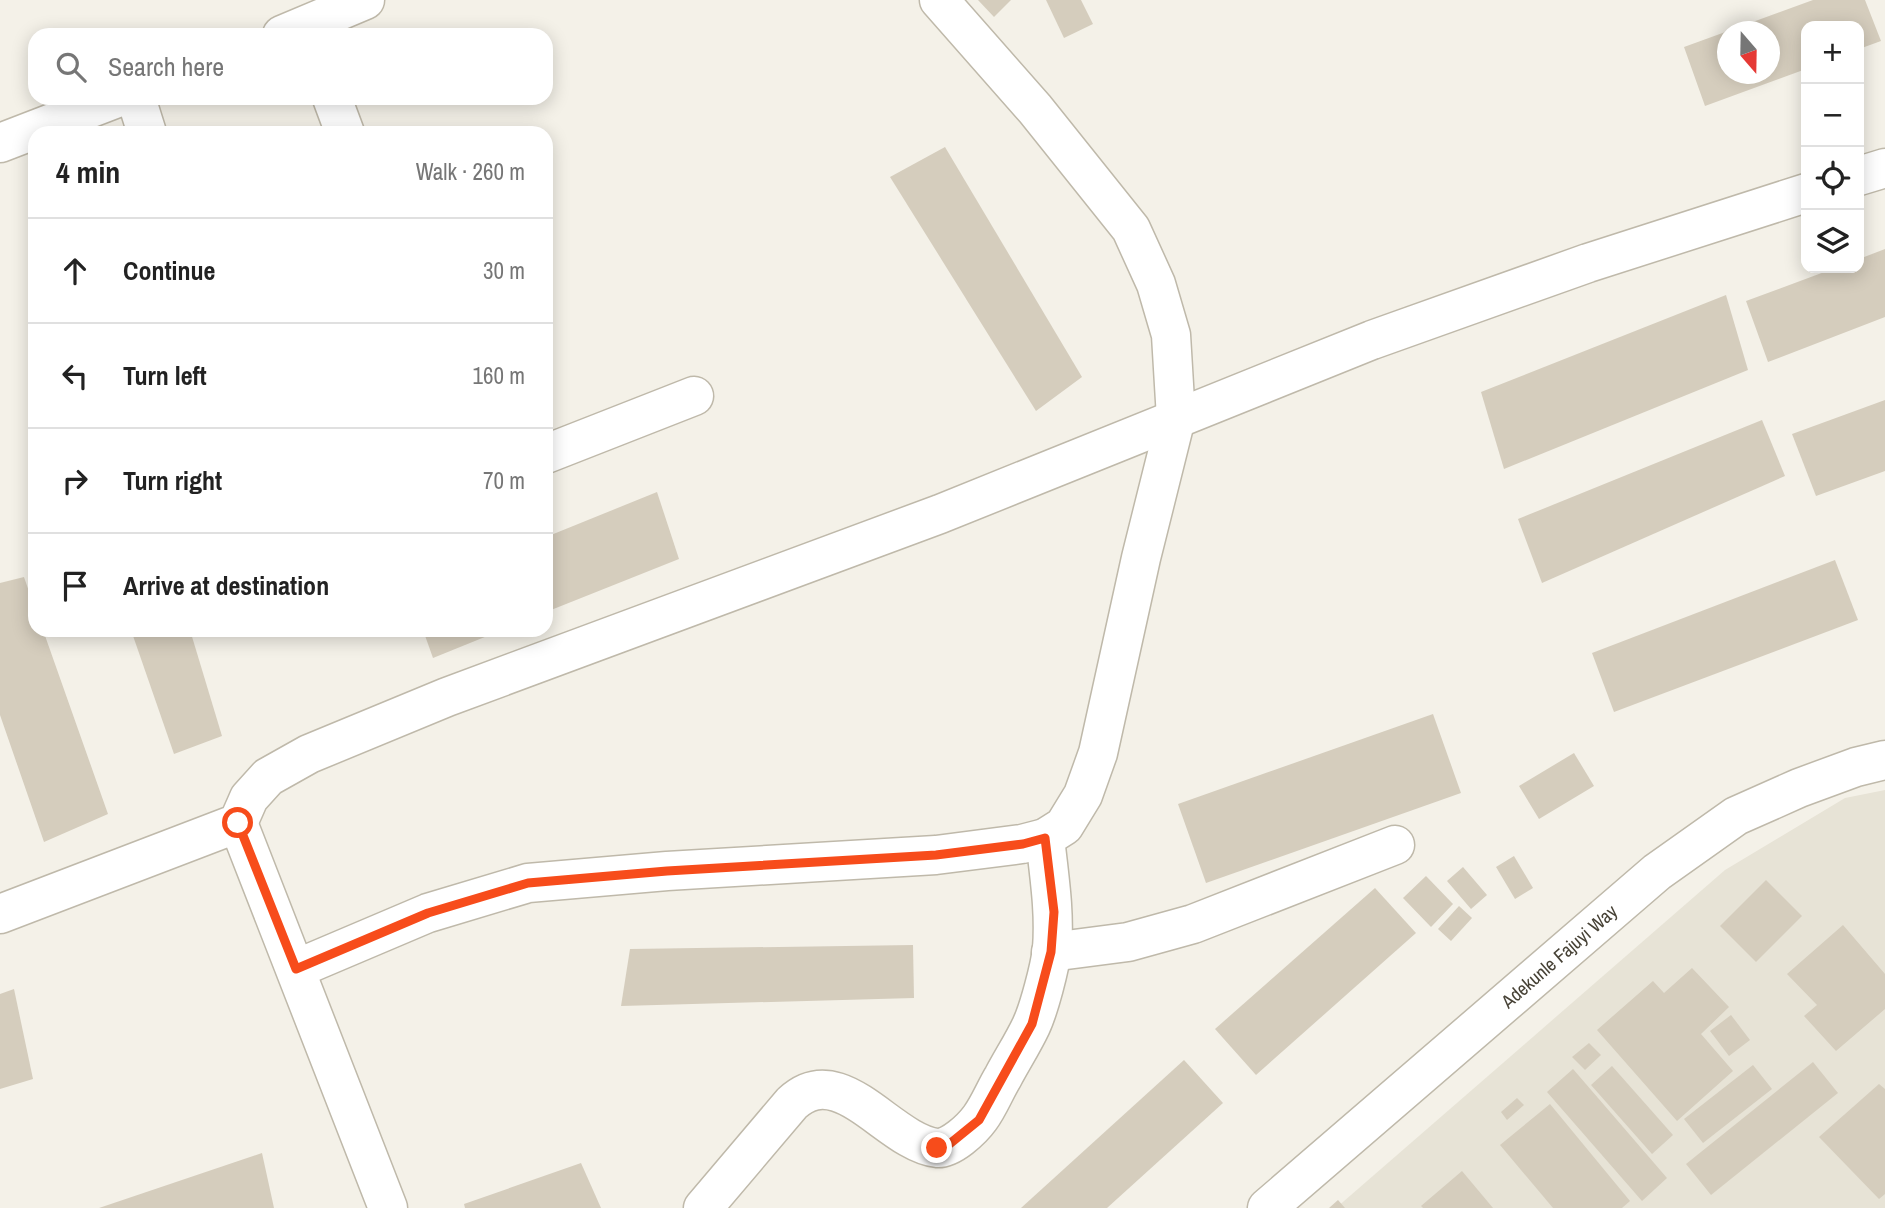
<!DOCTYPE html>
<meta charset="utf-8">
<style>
body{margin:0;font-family:"Archivo Narrow",sans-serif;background:#f2f2f2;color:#222}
.controls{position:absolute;right:21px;top:21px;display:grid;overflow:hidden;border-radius:14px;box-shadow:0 4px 18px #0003}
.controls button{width:63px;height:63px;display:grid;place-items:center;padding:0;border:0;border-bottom:2px solid #e0e0e0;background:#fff;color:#222;font:35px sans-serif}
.compass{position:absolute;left:1717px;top:21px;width:63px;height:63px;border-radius:50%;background:#fff;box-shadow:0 4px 18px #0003;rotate:160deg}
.stop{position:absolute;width:21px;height:21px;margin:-16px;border:5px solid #f74c1b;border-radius:50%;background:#fff}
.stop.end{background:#f74c1b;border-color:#fff;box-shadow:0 2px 7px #0008}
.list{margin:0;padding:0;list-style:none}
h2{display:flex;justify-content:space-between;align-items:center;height:91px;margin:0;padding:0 28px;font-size:30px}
h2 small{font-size:23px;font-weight:400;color:#767676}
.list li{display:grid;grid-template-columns:46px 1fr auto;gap:21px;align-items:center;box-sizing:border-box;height:105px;padding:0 28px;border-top:2px solid #e0e0e0}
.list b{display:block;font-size:26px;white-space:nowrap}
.list em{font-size:23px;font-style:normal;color:#767676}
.icon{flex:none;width:38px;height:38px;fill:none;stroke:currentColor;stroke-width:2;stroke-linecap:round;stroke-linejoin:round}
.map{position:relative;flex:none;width:1885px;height:1208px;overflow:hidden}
.search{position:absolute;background:#fff;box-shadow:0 4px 18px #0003;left:28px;top:28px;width:525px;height:77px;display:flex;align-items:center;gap:18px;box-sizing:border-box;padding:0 24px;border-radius:21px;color:#767676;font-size:26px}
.panel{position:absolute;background:#fff;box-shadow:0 4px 18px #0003;left:28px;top:126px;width:525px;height:511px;border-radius:21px}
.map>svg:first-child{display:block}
.residential{fill:#e7e3d6}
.building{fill:#d5cdbd}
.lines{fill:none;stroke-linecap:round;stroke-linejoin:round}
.minor-casing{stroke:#bfb9aa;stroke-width:41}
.minor{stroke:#fff;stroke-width:38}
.route{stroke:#f74c1b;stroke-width:9}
.labels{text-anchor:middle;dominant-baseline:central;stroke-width:5;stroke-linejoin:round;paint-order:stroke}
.street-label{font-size:19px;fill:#474236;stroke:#fff}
</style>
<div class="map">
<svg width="1885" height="1208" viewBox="0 0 1885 1208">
<rect width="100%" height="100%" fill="#f4f1e8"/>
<polygon class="residential" points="1885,790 1885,1208 1336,1208 1725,870 1845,798"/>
<g class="building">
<polygon points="978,0 1011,0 994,17"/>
<polygon points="1046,0 1081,0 1093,24 1064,38"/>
<polygon points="1813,0 1865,0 1881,41 1859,49 1859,26 1806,26 1806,69 1705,106 1684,47 1728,31 1728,74 1770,74 1770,32 1728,31"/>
<polygon points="945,147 1082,377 1036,411 890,177"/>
<polygon points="1885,249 1885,317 1768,362 1746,301 1835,268 1859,268 1859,259"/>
<polygon points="1726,295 1748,370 1504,469 1481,392"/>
<polygon points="1885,400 1885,471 1816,496 1792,434"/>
<polygon points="1762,420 1785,476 1542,583 1518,519"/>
<polygon points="657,492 679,559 546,612 546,537"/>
<polygon points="1835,560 1858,620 1614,712 1592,653"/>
<polygon points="24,577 35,609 35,630 43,630 108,814 44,842 0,715 0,583"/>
<polygon points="131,630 190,630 222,736 174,754"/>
<polygon points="423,630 502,630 433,658"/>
<polygon points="1433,714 1461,793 1206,883 1178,804"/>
<polygon points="1574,753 1594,786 1539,819 1519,786"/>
<polygon points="1514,856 1533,888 1515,899 1496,867"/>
<polygon points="1463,867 1487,895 1471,909 1447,881"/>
<polygon points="1426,876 1453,904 1431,927 1403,898"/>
<polygon points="1766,880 1802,916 1756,962 1720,926"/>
<polygon points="1375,888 1416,933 1256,1075 1215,1029"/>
<polygon points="1459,906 1472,918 1451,941 1438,929"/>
<polygon points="1843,925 1885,974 1885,1009 1836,1051 1804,1016 1817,1005 1787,974"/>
<polygon points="913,945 914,998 621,1006 630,949"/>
<polygon points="1692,968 1729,1007 1701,1034 1733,1071 1677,1121 1597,1030 1653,981 1664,993"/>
<polygon points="14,989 33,1079 0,1089 0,994"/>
<polygon points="1731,1015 1750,1040 1729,1056 1710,1031"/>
<polygon points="1589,1043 1601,1055 1585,1070 1572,1057"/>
<polygon points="1184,1060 1223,1103 1107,1208 1021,1208"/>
<polygon points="1813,1062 1838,1093 1711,1195 1686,1164"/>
<polygon points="1753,1065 1772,1089 1703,1143 1684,1119"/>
<polygon points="1612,1066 1673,1135 1652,1154 1591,1085"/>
<polygon points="1573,1069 1667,1178 1642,1201 1547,1092"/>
<polygon points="1879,1084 1885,1089 1885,1194 1879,1199 1819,1137"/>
<polygon points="1517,1098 1524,1105 1507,1120 1501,1112"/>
<polygon points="1550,1104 1630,1201 1622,1208 1553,1208 1500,1145"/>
<polygon points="262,1153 274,1208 99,1208"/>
<polygon points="581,1163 601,1208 465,1208 464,1204"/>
<polygon points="1462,1171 1493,1208 1423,1208 1421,1206"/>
<polygon points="1338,1200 1345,1208 1329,1208"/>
</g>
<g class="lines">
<g class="minor-casing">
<g id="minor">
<polyline points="282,35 365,0"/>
<polyline points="136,98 147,133"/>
<polyline points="332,98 345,133"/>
<polyline points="0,143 117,98"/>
<polyline points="1859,176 1885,168"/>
<polyline points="546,454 694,396"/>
<polyline points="238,823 388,1208"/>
<polyline points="0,914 238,823 249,798 268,777 309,754 447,697 940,514 1372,340 1588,263 1806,193"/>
<polyline points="1051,952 1128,942 1193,924 1395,845"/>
<polyline points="296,969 428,913 528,883 667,871 936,855 1022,844 1045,838 1064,826 1083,795 1098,753 1141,558 1176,418 1171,335 1156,284 1131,229 1035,109 939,0"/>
<path d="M 703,1208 L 792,1103 C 841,1058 888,1142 937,1148 C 951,1149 972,1129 980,1118 C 989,1106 995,1090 1003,1077 C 1012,1060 1023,1043 1031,1026 C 1039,1009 1050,967 1052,949 C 1055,911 1049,875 1045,838"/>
<polyline points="1267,1208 1657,872 1736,816 1799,788 1856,767 1885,760"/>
</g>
</g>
<use href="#minor" class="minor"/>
</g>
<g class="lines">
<polyline class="route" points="238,823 296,969 428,913 528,883 667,871 936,855 1023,844 1045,838 1054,912 1051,952 1032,1024 979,1120 947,1146 937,1148"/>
</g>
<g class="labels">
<g class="street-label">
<text transform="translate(1559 956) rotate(-41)">Adekunle Fajuyi Way</text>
</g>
</g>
</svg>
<div class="controls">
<button>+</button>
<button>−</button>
<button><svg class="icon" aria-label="locate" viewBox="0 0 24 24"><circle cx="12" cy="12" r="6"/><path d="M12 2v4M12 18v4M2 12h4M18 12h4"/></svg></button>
<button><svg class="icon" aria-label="layers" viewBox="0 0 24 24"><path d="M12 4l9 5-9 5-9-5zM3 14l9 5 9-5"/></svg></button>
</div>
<svg class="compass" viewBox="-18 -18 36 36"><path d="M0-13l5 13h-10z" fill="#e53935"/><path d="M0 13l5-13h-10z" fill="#767676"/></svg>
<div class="stop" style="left:238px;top:823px"></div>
<div class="stop end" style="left:937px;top:1148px"></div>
<div class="search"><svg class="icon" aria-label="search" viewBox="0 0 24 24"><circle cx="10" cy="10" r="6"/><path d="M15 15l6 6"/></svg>Search here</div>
<section class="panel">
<h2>4 min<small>Walk · 260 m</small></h2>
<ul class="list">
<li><svg class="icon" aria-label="ahead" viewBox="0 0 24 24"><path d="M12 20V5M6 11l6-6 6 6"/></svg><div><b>Continue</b></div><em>30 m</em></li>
<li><svg class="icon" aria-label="left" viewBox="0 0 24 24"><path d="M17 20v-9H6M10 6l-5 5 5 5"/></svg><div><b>Turn left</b></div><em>160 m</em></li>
<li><svg class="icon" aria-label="right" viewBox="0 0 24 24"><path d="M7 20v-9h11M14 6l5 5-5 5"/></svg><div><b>Turn right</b></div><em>70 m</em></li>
<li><svg class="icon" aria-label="arrive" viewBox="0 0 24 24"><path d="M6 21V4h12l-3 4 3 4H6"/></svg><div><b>Arrive at destination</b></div></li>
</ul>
</section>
</div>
